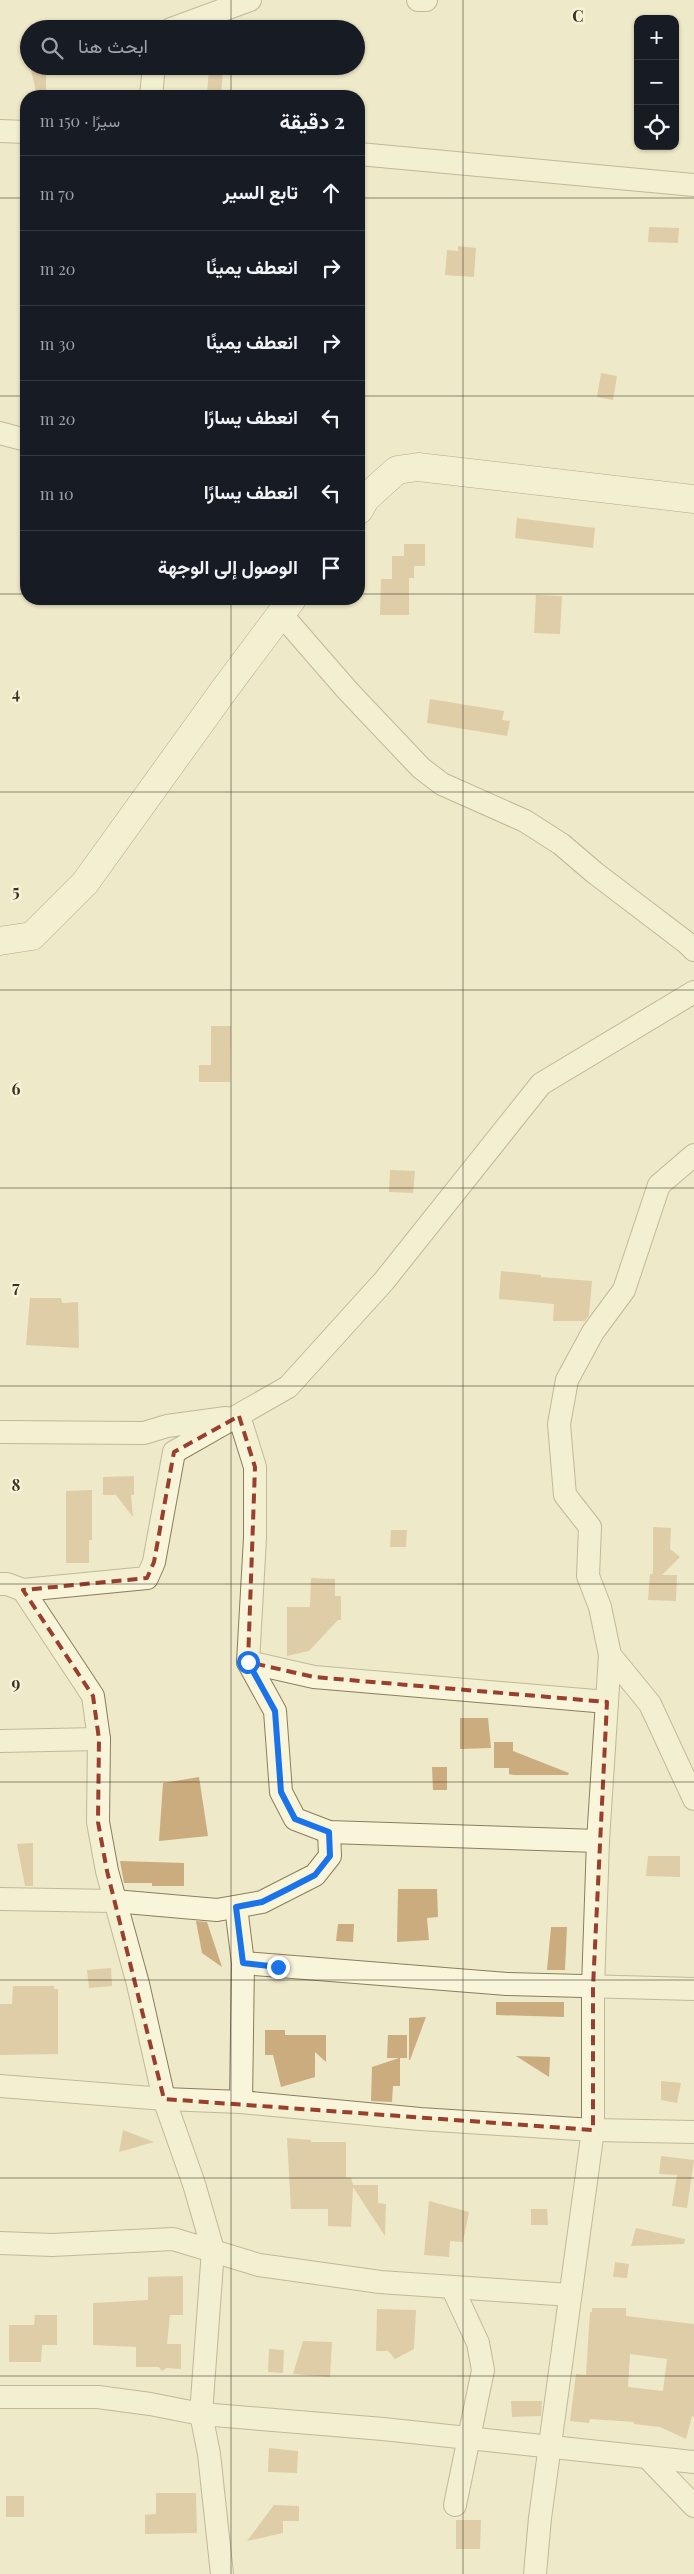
<!DOCTYPE html>
<html lang="ar">
<meta charset="utf-8">
<style>
body{margin:0;font-family:"Playfair Display",Vazirmatn,serif;background:#20242c;color:#f1f3f6;direction:rtl}
.controls{position:absolute;right:15px;top:15px;display:grid;overflow:hidden;border-radius:10px;box-shadow:0 1px 4px #0004}
.controls button{width:45px;height:45px;display:grid;place-items:center;padding:0;border:0;border-bottom:1px solid #363941;background:#171b24;color:#f1f3f6;font:25px sans-serif}
.stop{position:absolute;width:15px;height:15px;margin:-11px;border:4px solid #1a73e8;border-radius:50%;background:#fff}
.stop.end{background:#1a73e8;border-color:#fff;box-shadow:0 1px 5px #0008}
.list{margin:0;padding:0;list-style:none}
h2{display:flex;justify-content:space-between;align-items:center;height:65px;margin:0;padding:0 20px;font-size:21px}
h2 small{font-size:16px;font-weight:400;color:#9ea1a6}
.list li{display:grid;grid-template-columns:32px 1fr auto;gap:15px;align-items:center;box-sizing:border-box;height:75px;padding:0 20px;border-top:1px solid #363941}
.list b{display:block;font-size:19px;white-space:nowrap}
.list em{font-size:16px;font-style:normal;color:#9ea1a6}
.icon{flex:none;width:28px;height:28px;fill:none;stroke:currentColor;stroke-width:2;stroke-linecap:round;stroke-linejoin:round}
.map{position:relative;flex:none;width:694px;height:2574px;overflow:hidden;direction:ltr}
.search{position:absolute;background:#171b24;box-shadow:0 1px 4px #0004;left:20px;top:20px;width:345px;height:55px;display:flex;align-items:center;gap:12px;box-sizing:border-box;padding:0 18px;border-radius:28px;color:#9ea1a6;font-size:19px}
.panel{position:absolute;background:#171b24;box-shadow:0 1px 4px #0004;left:20px;top:90px;width:345px;height:515px;border-radius:20px;direction:rtl}
.map>svg:first-child{display:block}
.building{fill:#cbac7e;fill-rule:evenodd}
.lines{fill:none;stroke-linecap:round;stroke-linejoin:round}
.street-casing{stroke:#8a7d5d;stroke-width:24}
.secondary-casing{stroke:#6c5e40;stroke-width:29}
.street{stroke:#f9f5db;stroke-width:22}
.secondary{stroke:#f9f5db;stroke-width:28}
.route{stroke:#1a73e8;stroke-width:6}
.marked{fill:none;stroke:#983f2d;stroke-width:4;stroke-dasharray:10 6;stroke-linejoin:round}
.grid{fill:none;stroke:#3b3120;stroke-width:1;stroke-opacity:0.55}
.grid-label{font-size:16px;text-anchor:middle;font-weight:bold;fill:#3b3120;stroke:#f5f2d7;stroke-width:5;stroke-linejoin:round;paint-order:stroke}
</style>
<div class="map">
<svg width="694" height="2574" viewBox="0 0 694 2574">
<rect width="100%" height="100%" fill="#eee9c8"/>
<g class="building">
<polygon points="30,66 46,66 46,96 37,96"/>
<polygon points="209,68 223,70 221,95 207,94"/>
<polygon points="649,227 679,228 678,243 648,242"/>
<polygon points="458,246 476,248 474,277 445,275 447,250 458,251"/>
<polygon points="601,373 617,376 613,400 597,397"/>
<polygon points="517,518 595,528 593,548 515,538"/>
<polygon points="404,544 425,544 425,566 414,566 414,578 409,578 409,615 380,615 381,579 392,579 392,556 404,556"/>
<polygon points="536,595 562,596 560,634 534,633"/>
<polygon points="430,699 504,711 502,720 510,721 507,736 427,723"/>
<polygon points="211,1026 231,1026 230,1082 199,1082 199,1065 211,1065"/>
<polygon points="390,1170 415,1171 413,1193 389,1192"/>
<polygon points="501,1271 541,1275 541,1277 592,1281 589,1315 585,1321 553,1321 554,1304 499,1299"/>
<polygon points="30,1298 61,1298 62,1303 78,1302 79,1348 26,1345"/>
<polygon points="134,1476 134,1495 131,1495 133,1517 116,1495 103,1495 103,1477"/>
<polygon points="92,1490 92,1540 89,1540 89,1563 66,1563 66,1491"/>
<polygon points="653,1527 671,1528 670,1549 680,1557 662,1575 677,1575 676,1601 648,1600 650,1574 653,1574"/>
<polygon points="391,1530 407,1530 406,1547 390,1547"/>
<polygon points="311,1578 335,1579 335,1596 341,1596 341,1620 338,1620 309,1651 287,1656 287,1607 310,1607"/>
<polygon points="460,1718 488,1718 491,1748 460,1749"/>
<polygon points="494,1742 513,1742 513,1751 569,1773 568,1775 514,1775 509,1774 509,1768 494,1768"/>
<polygon points="432,1767 447,1767 447,1790 433,1790"/>
<polygon points="199,1777 208,1836 159,1841 163,1783"/>
<polygon points="33,1843 33,1886 25,1886 17,1844"/>
<polygon points="648,1856 680,1856 680,1877 646,1876"/>
<polygon points="120,1861 184,1863 184,1886 152,1886 152,1883 124,1883"/>
<polygon points="398,1889 437,1889 438,1917 427,1918 429,1940 397,1942"/>
<polygon points="196,1921 207,1922 222,1967 202,1953"/>
<polygon points="338,1924 354,1924 353,1942 336,1941"/>
<polygon points="551,1927 567,1927 565,1970 547,1970"/>
<polygon points="111,1968 112,1986 89,1988 87,1970"/>
<polygon points="13,1986 54,1986 54,1989 58,1989 58,2054 0,2055 0,2004 12,2004"/>
<polygon points="496,2002 564,2002 564,2017 496,2015"/>
<polygon points="426,2017 410,2060 409,2060 409,2018"/>
<polygon points="265,2030 285,2030 285,2035 326,2035 326,2062 315,2052 315,2077 281,2087 273,2055 265,2055"/>
<polygon points="388,2035 407,2035 407,2058 400,2058 400,2086 393,2086 392,2102 371,2101 372,2067 399,2058 387,2058"/>
<polygon points="516,2056 550,2057 549,2077"/>
<polygon points="661,2081 681,2083 677,2103 661,2100"/>
<polygon points="123,2130 154,2142 119,2152"/>
<polygon points="287,2138 311,2140 311,2142 346,2142 346,2177 351,2178 353,2185 378,2185 378,2203 386,2204 385,2236 353,2187 351,2227 328,2226 328,2209 291,2209"/>
<polygon points="661,2156 694,2160 687,2208 672,2206 677,2175 659,2174"/>
<polygon points="429,2201 469,2212 463,2242 450,2241 449,2257 424,2255"/>
<polygon points="531,2209 547,2209 548,2225 531,2225"/>
<polygon points="636,2228 685,2239 684,2244 631,2246"/>
<polygon points="615,2262 629,2264 627,2278 613,2277"/>
<polygon points="183,2276 183,2315 170,2315 167,2344 181,2344 181,2369 166,2368 162,2371 159,2367 136,2367 136,2347 93,2345 93,2303 148,2300 148,2277"/>
<path d="M 592,2308 L 626,2308 L 626,2316 L 694,2324 L 694,2417 L 692,2416 L 686,2439 L 660,2427 L 634,2424 L 634,2422 L 590,2419 L 589,2423 L 570,2421 L 576,2374 L 586,2375 L 590,2312 L 592,2312 ZM 630,2354 L 667,2359 L 663,2391 L 628,2387 Z"/>
<polygon points="377,2309 416,2310 414,2349 395,2359 388,2351 376,2351"/>
<polygon points="35,2315 57,2315 57,2345 42,2345 41,2362 9,2362 9,2325 34,2325"/>
<polygon points="303,2341 332,2342 330,2377 293,2374"/>
<polygon points="269,2349 284,2350 283,2373 268,2372"/>
<polygon points="511,2401 542,2401 541,2416 512,2417"/>
<polygon points="269,2448 298,2451 297,2473 268,2472"/>
<polygon points="156,2493 196,2493 197,2533 145,2534 145,2515 156,2514"/>
<rect x="6" y="2496" width="18" height="21"/>
<polygon points="274,2505 299,2506 299,2521 283,2521 283,2533 247,2541"/>
<polygon points="456,2520 481,2520 480,2549 456,2549"/>
</g>
<g class="lines">
<g class="street-casing">
<g id="street">
<polyline points="418,0 426,0"/>
<polyline points="171,29 250,0"/>
<polyline points="151,96 154,66"/>
<polyline points="0,131 26,132"/>
<polyline points="359,154 694,185"/>
<polyline points="0,433 26,440"/>
<polyline points="281,614 348,691 421,768 442,784 525,821 561,844 595,873 687,943 694,950"/>
<polyline points="239,1416 255,1467 255,1538 248,1662 275,1711 281,1792 295,1819 329,1832 598,1841"/>
<polyline points="0,1432 144,1433 167,1426 226,1418"/>
<polyline points="0,1584 7,1584 23,1590 93,1696 99,1739 98,1822 107,1871 138,1984 164,2099 194,2184 213,2250 201,2414 209,2454 222,2574"/>
<polyline points="23,1590 147,1578 154,1562 174,1452 288,1387 384,1281 541,1084 694,992"/>
<polyline points="610,1655 650,1704 694,1799"/>
<polyline points="248,1662 314,1677 607,1702"/>
<polyline points="0,1741 99,1739"/>
<polyline points="0,1899 114,1901 217,1910 262,1902 315,1875 330,1856 329,1832"/>
<polyline points="236,1907 243,1963 241,2102"/>
<polyline points="243,1963 507,1984 694,1989"/>
<polyline points="0,2086 164,2099 241,2102 420,2119 593,2130 694,2132"/>
<polyline points="0,2243 52,2245 173,2239 259,2265 380,2282 570,2295"/>
<polyline points="452,2287 478,2343 483,2370 455,2505"/>
<polyline points="0,2397 98,2397 150,2404 201,2414 383,2429 694,2462"/>
<polyline points="647,2457 694,2506"/>
<polyline points="535,2574 540,2518 593,2130 593,1987 598,1841 610,1655 600,1607 588,1576 590,1527 565,1495 559,1424 567,1380 593,1332 624,1290 659,1185 694,1155"/>
</g>
</g>
<g class="secondary-casing">
<g id="secondary">
<polyline points="359,510 366,498 397,470 418,467 694,499"/>
<polyline points="0,941 32,936 85,883 224,690 292,599"/>
</g>
</g>
<use href="#street" class="street"/>
<use href="#secondary" class="secondary"/>
</g>
<g class="lines">
<polyline class="route" points="248,1662 275,1711 281,1792 295,1819 329,1832 330,1856 315,1875 288,1889 262,1902 236,1907 243,1963 278,1967"/>
</g>
<path d="M0 0H694V2574H0ZM 239,1416 L 255,1467 L 248,1662 L 314,1677 L 607,1702 L 593,1987 L 593,2130 L 164,2099 L 107,1871 L 98,1822 L 99,1739 L 93,1696 L 23,1590 L 147,1578 L 154,1562 L 174,1452 Z" fill="#eee9c8" fill-opacity=".55" fill-rule="evenodd"/>
<path class="marked" d="M 239,1416 L 255,1467 L 248,1662 L 314,1677 L 607,1702 L 593,1987 L 593,2130 L 164,2099 L 107,1871 L 98,1822 L 99,1739 L 93,1696 L 23,1590 L 147,1578 L 154,1562 L 174,1452 Z"/>
<path class="grid" d="M 231,0 L 231,29M 463,0 L 463,2574M 231,66 L 231,96M 0,198 L 26,198M 359,198 L 694,198M 0,396 L 26,396M 359,396 L 694,396M 0,594 L 26,594M 359,594 L 694,594M 231,599 L 231,2574M 0,792 L 694,792M 0,990 L 694,990M 0,1188 L 694,1188M 0,1386 L 694,1386M 0,1584 L 694,1584M 0,1782 L 694,1782M 0,1980 L 694,1980M 0,2178 L 694,2178M 0,2376 L 694,2376"/>
<g class="grid-label">
<text x="578" y="22">C</text>
<text x="16" y="699">4</text>
<text x="16" y="897">5</text>
<text x="16" y="1095">6</text>
<text x="16" y="1293">7</text>
<text x="16" y="1491">8</text>
<text x="16" y="1689">9</text>
</g>
</svg>
<div class="controls">
<button>+</button>
<button>−</button>
<button><svg class="icon" aria-label="locate" viewBox="0 0 24 24"><circle cx="12" cy="12" r="6"/><path d="M12 2v4M12 18v4M2 12h4M18 12h4"/></svg></button>
</div>
<div class="stop" style="left:248px;top:1662px"></div>
<div class="stop end" style="left:278px;top:1967px"></div>
<div class="search"><svg class="icon" aria-label="search" viewBox="0 0 24 24"><circle cx="10" cy="10" r="6"/><path d="M15 15l6 6"/></svg>ابحث هنا</div>
<section class="panel">
<h2>2 دقيقة<small>سيرًا · 150 m</small></h2>
<ul class="list">
<li><svg class="icon" aria-label="ahead" viewBox="0 0 24 24"><path d="M12 20V5M6 11l6-6 6 6"/></svg><div><b>تابع السير</b></div><em>70 m</em></li>
<li><svg class="icon" aria-label="right" viewBox="0 0 24 24"><path d="M7 20v-9h11M14 6l5 5-5 5"/></svg><div><b>انعطف يمينًا</b></div><em>20 m</em></li>
<li><svg class="icon" aria-label="right" viewBox="0 0 24 24"><path d="M7 20v-9h11M14 6l5 5-5 5"/></svg><div><b>انعطف يمينًا</b></div><em>30 m</em></li>
<li><svg class="icon" aria-label="left" viewBox="0 0 24 24"><path d="M17 20v-9H6M10 6l-5 5 5 5"/></svg><div><b>انعطف يسارًا</b></div><em>20 m</em></li>
<li><svg class="icon" aria-label="left" viewBox="0 0 24 24"><path d="M17 20v-9H6M10 6l-5 5 5 5"/></svg><div><b>انعطف يسارًا</b></div><em>10 m</em></li>
<li><svg class="icon" aria-label="arrive" viewBox="0 0 24 24"><path d="M6 21V4h12l-3 4 3 4H6"/></svg><div><b>الوصول إلى الوجهة</b></div></li>
</ul>
</section>
</div>
